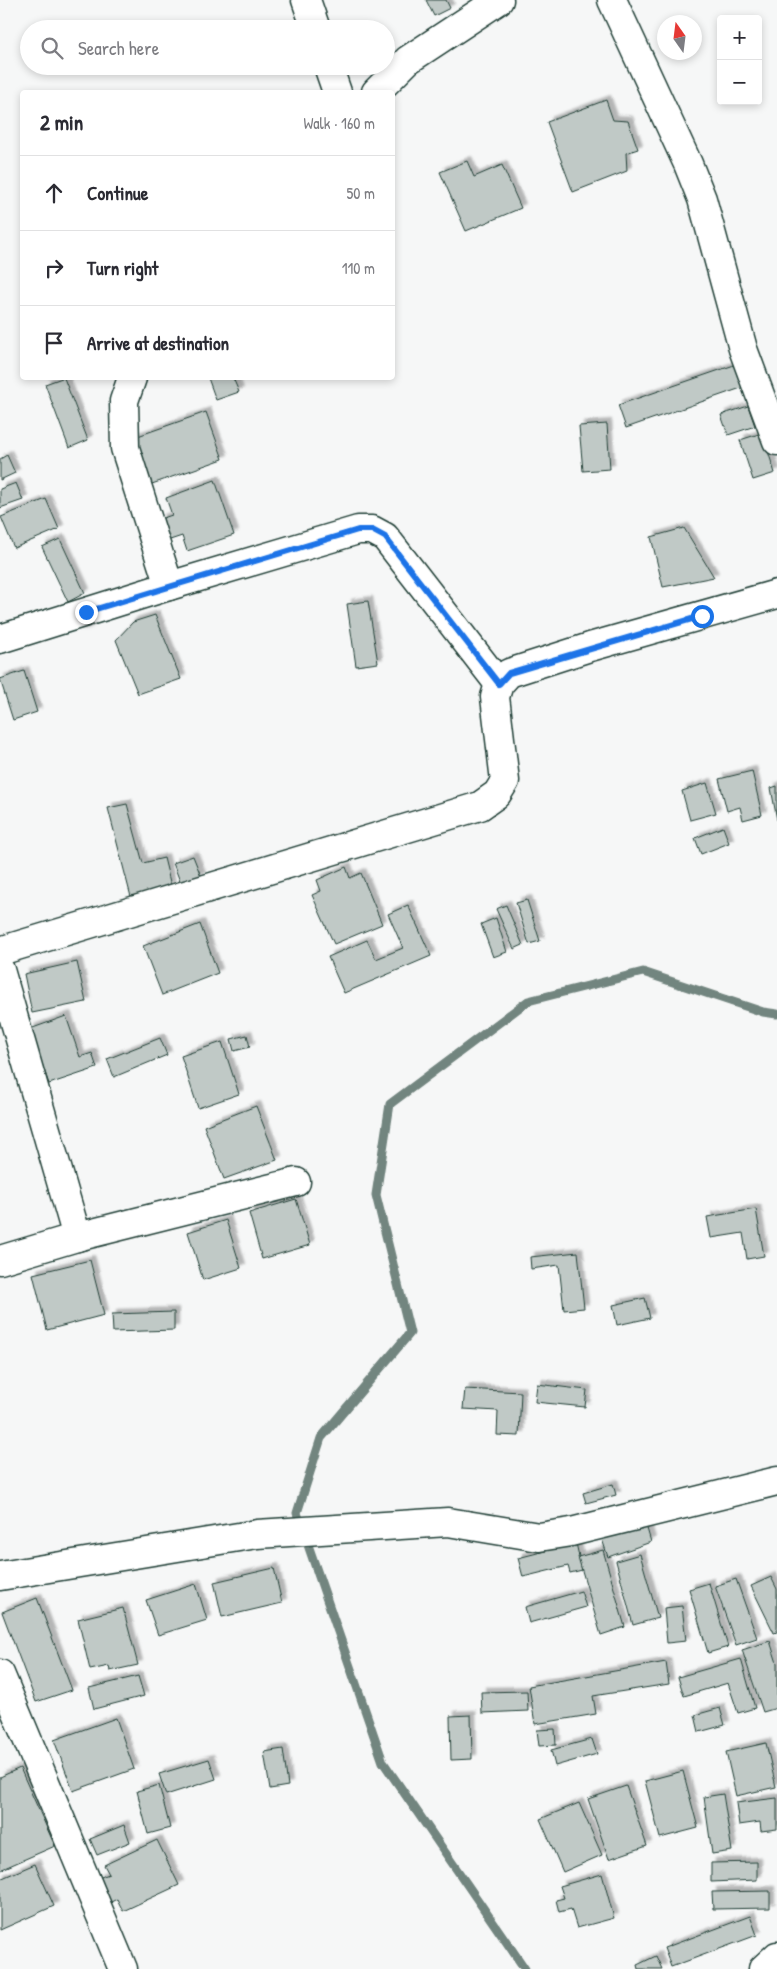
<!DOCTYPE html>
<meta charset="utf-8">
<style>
body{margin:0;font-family:"Patrick Hand",sans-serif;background:#f7f7f7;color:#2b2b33}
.controls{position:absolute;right:15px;top:15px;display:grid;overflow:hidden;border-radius:5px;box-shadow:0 2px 8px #0003}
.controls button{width:45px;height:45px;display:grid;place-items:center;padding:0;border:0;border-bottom:1px solid #e1e1e2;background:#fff;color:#2b2b33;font:25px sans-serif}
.compass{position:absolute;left:657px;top:15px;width:45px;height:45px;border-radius:50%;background:#fff;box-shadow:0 2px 8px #0003;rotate:346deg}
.stop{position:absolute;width:15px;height:15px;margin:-11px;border:4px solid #1a73e8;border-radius:50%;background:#fff}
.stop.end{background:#1a73e8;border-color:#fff;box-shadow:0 1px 5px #0008}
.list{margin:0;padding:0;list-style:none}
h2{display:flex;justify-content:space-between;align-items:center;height:65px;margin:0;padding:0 20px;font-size:21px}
h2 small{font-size:16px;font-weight:400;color:#7c7c81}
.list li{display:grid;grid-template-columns:32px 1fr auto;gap:15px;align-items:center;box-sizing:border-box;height:75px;padding:0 20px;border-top:1px solid #e1e1e2}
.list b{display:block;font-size:19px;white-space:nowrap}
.list em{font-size:16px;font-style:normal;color:#7c7c81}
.icon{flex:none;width:28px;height:28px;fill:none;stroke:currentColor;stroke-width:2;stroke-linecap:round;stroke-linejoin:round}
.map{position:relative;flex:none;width:777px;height:1969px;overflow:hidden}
.search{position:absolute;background:#fff;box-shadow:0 2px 8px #0003;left:20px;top:20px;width:375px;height:55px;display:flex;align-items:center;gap:12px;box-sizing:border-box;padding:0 18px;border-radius:28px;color:#7c7c81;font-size:19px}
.panel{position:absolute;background:#fff;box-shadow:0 2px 8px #0003;left:20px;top:90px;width:375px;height:290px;border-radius:5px}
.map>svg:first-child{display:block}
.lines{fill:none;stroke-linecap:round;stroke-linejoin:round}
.stream{stroke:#72857f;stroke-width:9}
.building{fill:#c0c9c6;stroke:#1f3d34;filter:url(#shadow)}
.minor-casing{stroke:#1f3d34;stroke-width:31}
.minor{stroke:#fff;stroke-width:28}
.route{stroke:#1a73e8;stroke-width:6}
</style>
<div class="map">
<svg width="777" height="1969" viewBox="0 0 777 1969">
<defs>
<filter id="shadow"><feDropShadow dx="4.5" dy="-4.5" stdDeviation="1" flood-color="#0004"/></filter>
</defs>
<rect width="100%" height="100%" fill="#f6f7f7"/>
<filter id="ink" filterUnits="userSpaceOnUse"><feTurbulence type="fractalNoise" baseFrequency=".02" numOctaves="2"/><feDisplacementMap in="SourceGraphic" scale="10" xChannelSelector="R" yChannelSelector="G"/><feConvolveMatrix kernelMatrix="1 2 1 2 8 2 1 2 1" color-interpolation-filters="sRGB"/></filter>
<g filter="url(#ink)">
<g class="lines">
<polyline class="stream" points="525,1969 383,1762 297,1513 321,1438 410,1333 376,1195 390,1104 528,1001 643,972 763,1012 777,1014"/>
</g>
<g class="building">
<polygon points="426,0 446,0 450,8 434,16"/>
<polygon points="606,100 613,120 628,121 638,149 626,153 627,171 573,192 547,122"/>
<polygon points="467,161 474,177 502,165 521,208 466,231 440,172"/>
<polygon points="740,363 747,386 626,428 618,405"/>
<polygon points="62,378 64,378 88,440 69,448 45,384"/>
<polygon points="208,378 233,378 239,392 216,400"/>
<polygon points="748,406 755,426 728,435 721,415"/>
<polygon points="206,412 223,459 152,484 135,437"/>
<polygon points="607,424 610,469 583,471 579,426"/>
<polygon points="762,433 775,473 753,480 740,440"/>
<polygon points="7,455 15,473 0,480 0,459"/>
<polygon points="215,480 234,535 187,551 182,536 167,541 160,519 172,515 166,498"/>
<polygon points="16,483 23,500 0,508 0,489"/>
<polygon points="46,499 59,529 14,548 1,517"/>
<polygon points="684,528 714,577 663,587 651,537"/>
<polygon points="60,539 85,593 68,602 42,547"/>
<polygon points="368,601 378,663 356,666 347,604"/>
<polygon points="155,615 181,679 138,694 116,640 133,622"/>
<polygon points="24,671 37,712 13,720 0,679"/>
<polygon points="752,771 762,815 743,820 740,807 727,811 719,779"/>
<polygon points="707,783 716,813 690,820 682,791"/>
<polygon points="777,786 777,820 771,788"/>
<polygon points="127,804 143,863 164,858 171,886 131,897 108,808"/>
<polygon points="723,827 729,843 701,854 695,838"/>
<polygon points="193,856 201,876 181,884 173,863"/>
<polygon points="346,867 350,878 361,873 382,924 334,944 312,895 321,891 317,880"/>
<polygon points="527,900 540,941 529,944 516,903"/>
<polygon points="408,905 431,956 344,993 328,957 367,940 376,959 403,948 388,914"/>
<polygon points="506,905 523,945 514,949 496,909"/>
<polygon points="496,918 507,952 493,957 481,924"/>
<polygon points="200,924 218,973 162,995 143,946"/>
<polygon points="77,962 86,1002 32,1013 24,974"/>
<polygon points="66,1016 80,1057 92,1053 97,1068 49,1084 30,1029"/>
<polygon points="247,1035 250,1047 234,1051 231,1039"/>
<polygon points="160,1038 167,1055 114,1077 107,1059"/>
<polygon points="222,1042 239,1094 198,1108 181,1056"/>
<polygon points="256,1106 277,1160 224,1179 204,1126"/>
<polygon points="296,1199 310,1245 262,1259 249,1213"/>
<polygon points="756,1209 764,1256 747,1259 743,1233 711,1238 707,1217"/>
<polygon points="226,1220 241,1268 203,1280 188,1232"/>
<polygon points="578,1252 584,1308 564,1310 559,1265 531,1269 530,1257"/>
<polygon points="90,1260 104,1315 47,1330 33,1274"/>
<polygon points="645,1298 650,1318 617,1325 613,1305"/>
<polygon points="174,1312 174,1330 113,1332 112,1314"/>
<polygon points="537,1384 587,1390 585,1407 535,1402"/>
<polygon points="465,1389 521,1392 519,1436 497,1435 498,1411 463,1409"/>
<polygon points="613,1484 616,1495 586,1503 583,1493"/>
<polygon points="646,1525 651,1542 608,1557 602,1539"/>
<polygon points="576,1543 582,1570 570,1573 568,1566 523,1577 518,1558"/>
<polygon points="603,1550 625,1627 601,1635 578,1557"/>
<polygon points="640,1554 658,1618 633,1625 616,1561"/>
<polygon points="274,1568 282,1603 222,1617 214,1582"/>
<polygon points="771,1577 777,1589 777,1632 774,1633 751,1586"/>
<polygon points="736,1579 757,1638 736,1645 715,1586"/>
<polygon points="709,1583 728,1647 708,1653 689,1589"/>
<polygon points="196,1584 207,1620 158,1635 146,1600"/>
<polygon points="581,1591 586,1607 529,1623 525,1607"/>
<polygon points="37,1598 72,1690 36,1702 2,1612"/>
<polygon points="682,1606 686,1641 667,1643 664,1608"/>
<polygon points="123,1608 138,1665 110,1671 109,1666 90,1670 78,1619"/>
<polygon points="770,1641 777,1663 777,1708 763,1712 742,1650"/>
<polygon points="741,1659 755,1708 738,1713 728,1683 684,1696 678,1677"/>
<polygon points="666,1662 669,1684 593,1696 596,1714 535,1724 529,1686"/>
<polygon points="138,1676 144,1696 94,1709 89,1688"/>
<polygon points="527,1691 528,1711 482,1713 481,1692"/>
<polygon points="720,1708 725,1725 699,1732 695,1715"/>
<polygon points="471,1715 472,1759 451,1760 450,1716"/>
<polygon points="116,1718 134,1769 73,1791 54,1740"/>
<polygon points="555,1729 556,1745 539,1746 537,1730"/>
<polygon points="592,1739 597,1754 555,1766 551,1750"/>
<polygon points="766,1743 776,1787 736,1796 726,1752"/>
<polygon points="283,1749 288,1786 270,1789 264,1752"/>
<polygon points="209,1759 216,1779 166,1795 159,1774"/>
<polygon points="20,1768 55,1846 0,1870 0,1777"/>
<polygon points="683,1771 698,1828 660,1838 645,1781"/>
<polygon points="159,1785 170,1828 148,1834 137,1791"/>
<polygon points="626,1786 647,1846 609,1859 588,1799"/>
<polygon points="723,1794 732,1851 712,1854 704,1797"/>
<polygon points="777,1798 777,1829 761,1831 760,1822 739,1825 736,1803"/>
<polygon points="579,1803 602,1855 563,1872 540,1819"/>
<polygon points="124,1825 130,1842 97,1855 90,1839"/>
<polygon points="157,1840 179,1885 123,1911 117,1899 109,1903 98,1878 109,1874 104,1865"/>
<polygon points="757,1862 757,1880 711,1882 711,1863"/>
<polygon points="35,1864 54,1906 0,1930 0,1879"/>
<polygon points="602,1874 614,1918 577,1928 571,1909 559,1912 556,1900 564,1898 560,1886"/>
<polygon points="770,1891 770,1908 713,1909 712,1892"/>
<polygon points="750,1916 757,1935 671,1967 664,1948"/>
<polygon points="656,1956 662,1969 638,1969 637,1965"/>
</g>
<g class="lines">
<g class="minor-casing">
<g id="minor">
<polyline points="306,0 316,29"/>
<polyline points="612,0 688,164 702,199 743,349 777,441"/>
<polyline points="328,66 337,92"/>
<polyline points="376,92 408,60 499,0"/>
<polyline points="132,378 124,401 125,448 169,586"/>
<polyline points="0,639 169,586 358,530 372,530 385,537 499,684"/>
<polyline points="0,951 480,806 497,794 505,781 495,697 499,684 509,673 590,647 777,594"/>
<polyline points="0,970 77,1237"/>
<polyline points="0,1260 77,1237 296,1182"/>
<polyline points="0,1576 257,1534 448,1522 539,1537 571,1532 777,1481"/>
<polyline points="0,1674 123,1969"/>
<polyline points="763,1969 777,1956"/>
</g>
</g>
<use href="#minor" class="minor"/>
</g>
</g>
<g class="lines" filter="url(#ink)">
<polyline class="route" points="86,612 358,530 372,530 385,537 499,684 509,673 702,616"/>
</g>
</svg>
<div class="controls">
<button>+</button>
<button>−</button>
</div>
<svg class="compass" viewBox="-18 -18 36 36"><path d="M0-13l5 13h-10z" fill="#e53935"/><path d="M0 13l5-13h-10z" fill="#7c7c81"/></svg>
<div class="stop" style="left:702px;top:616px"></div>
<div class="stop end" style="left:86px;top:612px"></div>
<div class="search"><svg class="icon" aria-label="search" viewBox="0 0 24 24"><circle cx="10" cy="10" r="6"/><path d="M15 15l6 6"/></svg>Search here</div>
<section class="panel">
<h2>2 min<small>Walk · 160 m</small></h2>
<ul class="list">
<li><svg class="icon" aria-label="ahead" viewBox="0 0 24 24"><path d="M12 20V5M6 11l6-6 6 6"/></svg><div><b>Continue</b></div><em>50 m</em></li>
<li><svg class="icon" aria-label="right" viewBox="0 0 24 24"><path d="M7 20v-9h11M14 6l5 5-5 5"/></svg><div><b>Turn right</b></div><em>110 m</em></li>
<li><svg class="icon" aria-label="arrive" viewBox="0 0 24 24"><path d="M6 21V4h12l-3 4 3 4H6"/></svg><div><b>Arrive at destination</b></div></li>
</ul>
</section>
</div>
